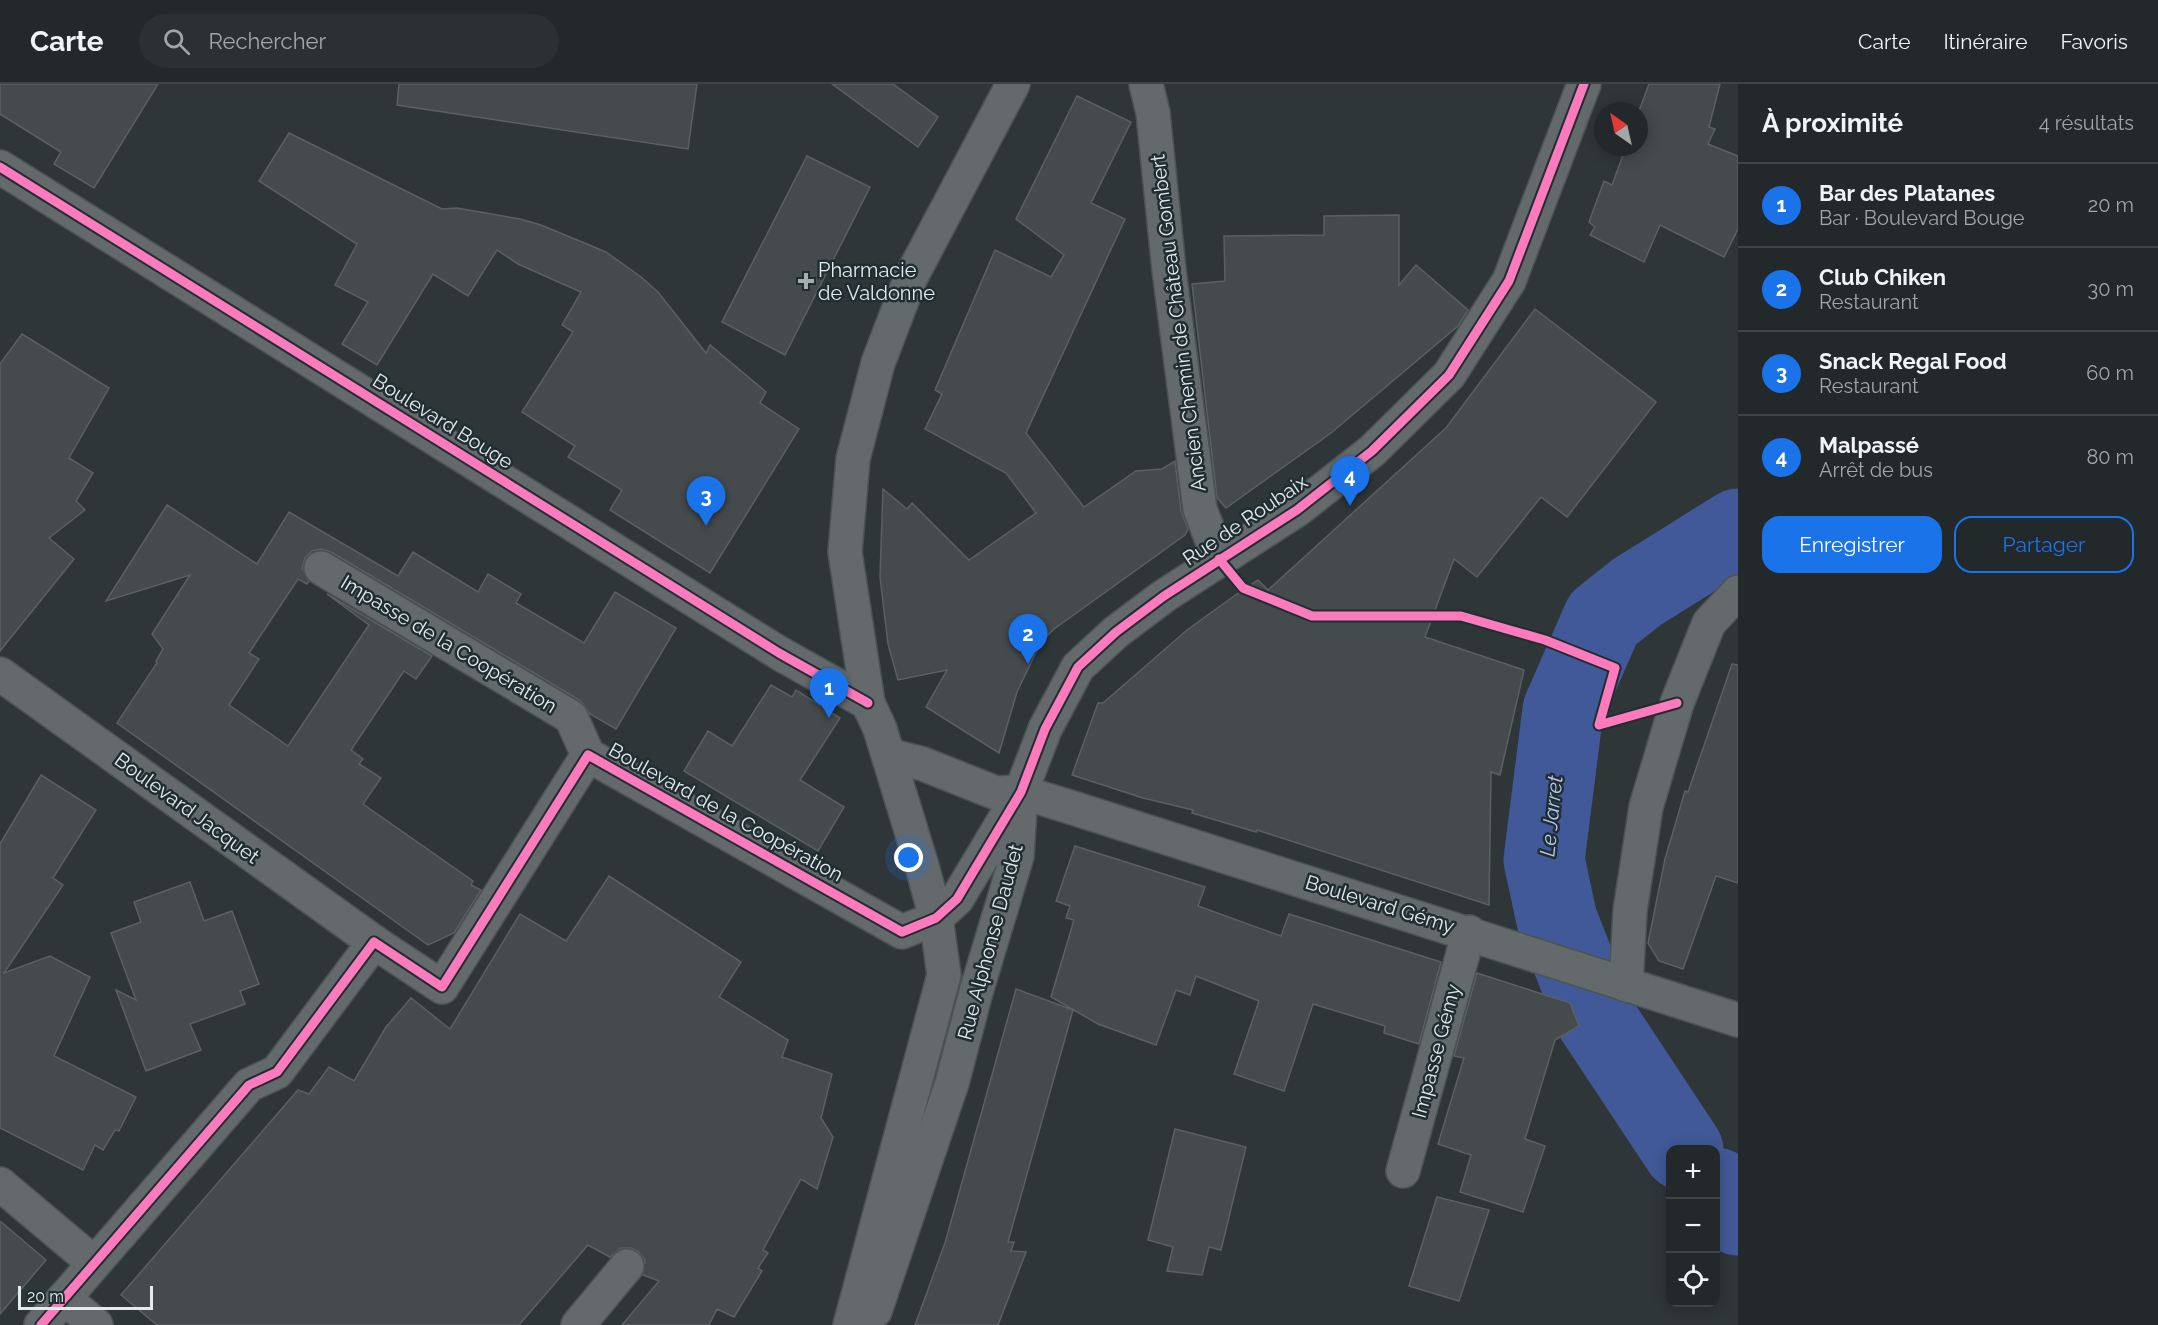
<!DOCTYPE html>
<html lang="fr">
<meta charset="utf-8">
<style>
body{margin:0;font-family:Raleway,sans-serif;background:#2b3032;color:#f1f3f6}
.controls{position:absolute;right:18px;bottom:18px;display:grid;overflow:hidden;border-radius:12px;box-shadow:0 3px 15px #0003}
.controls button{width:54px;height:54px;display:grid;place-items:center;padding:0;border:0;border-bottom:2px solid #404447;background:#23282a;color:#f1f3f6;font:30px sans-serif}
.compass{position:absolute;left:1594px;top:18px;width:54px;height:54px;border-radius:50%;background:#23282a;box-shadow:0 3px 15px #0003;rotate:326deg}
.scale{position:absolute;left:18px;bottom:15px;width:135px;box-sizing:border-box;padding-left:6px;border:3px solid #e3ebee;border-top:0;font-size:16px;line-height:21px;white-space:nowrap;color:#e3ebee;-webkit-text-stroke:4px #212e31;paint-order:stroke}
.you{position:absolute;left:909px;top:774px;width:21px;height:21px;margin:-15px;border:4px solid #fff;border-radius:50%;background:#1a73e8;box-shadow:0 0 0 9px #1a73e833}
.badge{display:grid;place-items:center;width:39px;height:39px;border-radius:50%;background:#1a73e8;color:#fff;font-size:20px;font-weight:700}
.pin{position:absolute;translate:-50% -50px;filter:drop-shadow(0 2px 3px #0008)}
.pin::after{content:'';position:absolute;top:32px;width:21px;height:18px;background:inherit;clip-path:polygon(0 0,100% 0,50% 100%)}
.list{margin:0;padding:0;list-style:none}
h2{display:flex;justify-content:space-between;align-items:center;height:78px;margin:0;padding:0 24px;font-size:26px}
h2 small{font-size:20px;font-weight:400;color:#a3a6a8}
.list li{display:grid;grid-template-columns:39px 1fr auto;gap:18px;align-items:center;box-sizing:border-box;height:84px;padding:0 24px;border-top:2px solid #404447}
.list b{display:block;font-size:22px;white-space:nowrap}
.list p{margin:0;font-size:20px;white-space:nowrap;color:#a3a6a8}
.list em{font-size:20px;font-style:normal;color:#a3a6a8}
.actions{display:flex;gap:12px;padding:18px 24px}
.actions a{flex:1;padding:14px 0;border:2px solid #1a73e8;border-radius:18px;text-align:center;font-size:21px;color:#1a73e8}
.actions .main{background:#1a73e8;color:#fff}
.icon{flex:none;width:33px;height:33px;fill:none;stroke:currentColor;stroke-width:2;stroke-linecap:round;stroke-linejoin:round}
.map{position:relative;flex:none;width:1738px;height:1241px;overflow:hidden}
header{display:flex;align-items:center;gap:36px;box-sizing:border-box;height:84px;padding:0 30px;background:#23282a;border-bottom:2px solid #404447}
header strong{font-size:28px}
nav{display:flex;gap:33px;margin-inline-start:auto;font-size:21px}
.search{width:420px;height:54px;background:#2b3032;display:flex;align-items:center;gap:15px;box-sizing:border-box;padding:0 21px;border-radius:33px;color:#a3a6a8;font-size:22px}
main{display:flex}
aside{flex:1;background:#23282a}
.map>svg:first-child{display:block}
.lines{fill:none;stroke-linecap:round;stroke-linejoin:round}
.river{stroke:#415998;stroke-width:81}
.building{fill:#454a4d;stroke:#5a6063;stroke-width:1.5}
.minor-casing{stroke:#4c5355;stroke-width:36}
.tertiary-casing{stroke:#4c5355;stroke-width:36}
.minor{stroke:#64696b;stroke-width:33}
.tertiary{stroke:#64696b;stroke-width:33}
.cycleway-casing{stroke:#212e31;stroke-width:13}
.cycleway{stroke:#fd7abc;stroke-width:9}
.poi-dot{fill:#a4acae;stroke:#212e31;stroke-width:2}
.labels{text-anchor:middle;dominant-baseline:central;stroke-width:5;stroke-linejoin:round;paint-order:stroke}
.poi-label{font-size:20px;fill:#e3ebee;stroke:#212e31;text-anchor:start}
.street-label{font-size:20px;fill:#e3ebee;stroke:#212e31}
.water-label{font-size:21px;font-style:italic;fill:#b9c9f1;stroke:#212e31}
</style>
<header>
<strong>Carte</strong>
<div class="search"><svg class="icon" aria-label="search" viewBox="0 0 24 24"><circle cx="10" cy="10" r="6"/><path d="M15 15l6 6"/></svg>Rechercher</div>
<nav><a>Carte</a><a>Itinéraire</a><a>Favoris</a></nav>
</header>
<main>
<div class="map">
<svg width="1738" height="1241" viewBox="0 0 1738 1241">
<rect width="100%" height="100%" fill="#2f3638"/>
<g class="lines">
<g class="river">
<polyline points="1683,1066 1595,933 1557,836 1544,776 1563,626 1603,535 1637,508 1738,445"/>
<polyline points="1716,1104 1738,1131"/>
</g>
</g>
<g class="building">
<polygon points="0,0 158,0 94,104 54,80 61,68 0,30"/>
<polygon points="399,0 697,0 688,65 397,21"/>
<polygon points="832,0 893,0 938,33 918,63"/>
<polygon points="1649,0 1720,0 1709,43 1715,45 1708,60 1738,72 1738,145 1724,173 1660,141 1644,178 1590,151 1595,143 1589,138 1604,97 1612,101 1626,63 1639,63 1639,27"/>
<polygon points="1077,12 1131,38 1091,119 1125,135 1026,349 1084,423 1136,387 1162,385 1175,377 1181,427 1188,445 1185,451 1054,545 1041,558 1017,608 999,669 926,623 947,586 898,596 888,560 880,493 883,405 907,425 912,419 969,476 1036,429 1006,389 925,345 942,310 935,306 995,166 1051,193 1064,171 1016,135"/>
<polygon points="289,49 442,125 457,124 520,135 541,141 606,168 641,193 658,208 706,269 710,261 766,308 760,319 799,345 710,489 610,426 622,406 568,373 575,362 522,328 573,248 562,241 581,208 518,180 497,166 468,212 433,190 377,281 342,260 368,218 335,201 357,160 259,97"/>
<polygon points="807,72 870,103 785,271 722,238"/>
<polygon points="1399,131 1399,201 1416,181 1468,226 1458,242 1331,349 1226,424 1217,414 1192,200 1225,197 1224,152 1324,151 1324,132"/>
<polygon points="1535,225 1656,318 1567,433 1541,413 1477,493 1454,475 1425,553 1524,586 1500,691 1491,688 1489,821 1257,746 1256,748 1192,729 1193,726 1143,714 1072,691 1098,619 1103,619 1187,546 1241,507 1258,496 1268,506 1446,344"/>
<polygon points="22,250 109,304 69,374 93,389 76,417 85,426 49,454 74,475 0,567 0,280"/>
<polygon points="167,421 257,480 289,428 398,492 413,468 478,508 488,490 521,510 516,519 584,559 615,508 676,544 616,645 590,630 581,617 331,468 321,465 312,467 305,474 302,484 309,497 307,500 298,495 249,569 259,575 229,621 288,662 369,541 327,510 432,572 416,595 404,587 351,666 363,675 359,680 381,694 363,720 473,797 471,801 481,806 454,849 428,861 117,639 157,579 156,577 163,565 152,550 190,491 106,517"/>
<polygon points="1732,580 1738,581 1738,799 1716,792 1683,885 1659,877 1648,859 1665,775 1685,707 1688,708"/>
<polygon points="771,601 792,613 796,606 840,634 800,696 844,723 818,767 684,687 708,647 732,662"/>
<polygon points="41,691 96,726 53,794 63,801 4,889 50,872 90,893 54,972 136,1013 119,1047 115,1046 103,1066 95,1061 83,1086 0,1044 0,760"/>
<polygon points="1075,762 1205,803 1198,822 1281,852 1289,830 1441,878 1419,960 1384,949 1385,942 1313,920 1284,1007 1234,990 1259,917 1196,892 1190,911 1176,906 1156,961 1098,940 1051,913 1074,836 1066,834 1070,822 1056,817"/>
<polygon points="609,792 741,878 719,913 788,956 782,973 832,990 821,1034 833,1053 817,1105 801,1095 763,1166 768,1169 758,1184 762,1187 734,1233 717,1225 709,1241 622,1241 659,1197 643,1191 645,1176 638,1167 631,1164 621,1164 610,1173 588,1161 519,1241 157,1241 121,1211 298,1006 309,1010 329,983 354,997 386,943 411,914 450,945 520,830 566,857"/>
<polygon points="190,798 204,837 232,827 259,900 240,907 245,920 190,940 201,966 146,987 116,906 136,916 111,849 141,838 134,818"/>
<polygon points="1477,889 1570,919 1579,942 1555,956 1525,1055 1545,1062 1523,1128 1460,1108 1471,1071 1438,1060 1464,974 1454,972"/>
<polygon points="1016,905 1073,926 1008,1158 1014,1158 1011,1167 1026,1168 998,1241 915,1241 945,1159"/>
<polygon points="1175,1045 1246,1063 1221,1166 1209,1163 1202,1191 1167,1187 1173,1163 1148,1156"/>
<polygon points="1437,1113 1489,1126 1459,1217 1409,1202"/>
<polygon points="0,1137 46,1176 0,1230"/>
</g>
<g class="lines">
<g class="minor-casing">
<g id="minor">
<polyline points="1146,0 1153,29 1169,186 1200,425 1219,475"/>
<polyline points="0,83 779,569 868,619"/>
<polyline points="321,484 571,633 588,671"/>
<polyline points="0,590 374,858"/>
<polyline points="1626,901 1630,827 1646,723 1677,619 1709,539 1738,508"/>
<polyline points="1403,1087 1469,848"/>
<polyline points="0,1100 94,1179"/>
<polyline points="64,1214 96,1241"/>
<polyline points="41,1241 249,1001 277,988 374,858 442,903 588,671 902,848 936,834 957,815 1021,708 1045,645 1078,583 1116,548 1164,512 1297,426 1372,367 1449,291 1509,197 1584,0"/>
<polyline points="578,1241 627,1182"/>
</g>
</g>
<g class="tertiary-casing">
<g id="tertiary">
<polyline points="888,671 923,680 996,709 1021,708 1070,723 1738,936"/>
<polyline points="875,1227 952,999 976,908 1017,772 1021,708"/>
<polyline points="850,1241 944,891 936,834 922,782 880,645 868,619 845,468 853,375 878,279 911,193 1013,0"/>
</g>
</g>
<use href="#minor" class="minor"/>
<use href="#tertiary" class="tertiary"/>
<g class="cycleway-casing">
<g id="cycleway">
<polyline points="0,83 779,569 868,619"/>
<polyline points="1219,475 1243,504 1312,532 1461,532 1545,556 1615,584 1599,641 1677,619"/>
<polyline points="41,1241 249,1001 277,988 374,858 442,903 588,671 902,848 936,834 957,815 1021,708 1045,645 1078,583 1116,548 1164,512 1297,426 1372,367 1449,291 1509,197 1584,0"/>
</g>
</g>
<use href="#cycleway" class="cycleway"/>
</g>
<path class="poi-dot" d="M803 188h6v6h6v6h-6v6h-6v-6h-6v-6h6z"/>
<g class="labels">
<g class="poi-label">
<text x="818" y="186">Pharmacie<tspan x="818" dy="23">de Valdonne</tspan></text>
</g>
<g class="street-label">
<text transform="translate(1178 239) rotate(-97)">Ancien Chemin de Château Gombert</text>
<text transform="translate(443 337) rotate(32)">Boulevard Bouge</text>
<text transform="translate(1245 436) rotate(-34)">Rue de Roubaix</text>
<text transform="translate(449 560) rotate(31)">Impasse de la Coopération</text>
<text transform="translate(187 724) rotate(36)">Boulevard Jacquet</text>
<text transform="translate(726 728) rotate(29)">Boulevard de la Coopération</text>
<text transform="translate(1380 820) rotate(17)">Boulevard Gémy</text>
<text transform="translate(990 858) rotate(-75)">Rue Alphonse Daudet</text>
<text transform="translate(1436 967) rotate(-75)">Impasse Gémy</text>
</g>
<g class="water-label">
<text transform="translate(1551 732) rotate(-84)">Le Jarret</text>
</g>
</g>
</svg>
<div class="controls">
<button>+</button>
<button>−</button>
<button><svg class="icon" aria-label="locate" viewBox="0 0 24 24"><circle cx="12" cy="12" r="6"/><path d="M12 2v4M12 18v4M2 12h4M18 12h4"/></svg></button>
</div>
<svg class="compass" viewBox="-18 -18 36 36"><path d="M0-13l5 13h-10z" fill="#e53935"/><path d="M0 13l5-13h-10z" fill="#a3a6a8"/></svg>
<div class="scale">20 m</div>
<div class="you"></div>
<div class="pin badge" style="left:829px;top:634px">1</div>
<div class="pin badge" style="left:1028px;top:580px">2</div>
<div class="pin badge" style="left:706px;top:442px">3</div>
<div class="pin badge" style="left:1350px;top:422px">4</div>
</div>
<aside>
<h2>À proximité<small>4 résultats</small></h2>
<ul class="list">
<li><span class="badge">1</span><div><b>Bar des Platanes</b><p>Bar · Boulevard Bouge</p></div><em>20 m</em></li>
<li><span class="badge">2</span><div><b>Club Chiken</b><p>Restaurant</p></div><em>30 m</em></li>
<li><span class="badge">3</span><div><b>Snack Regal Food</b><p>Restaurant</p></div><em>60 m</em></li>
<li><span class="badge">4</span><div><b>Malpassé</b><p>Arrêt de bus</p></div><em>80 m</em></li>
</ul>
<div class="actions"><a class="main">Enregistrer</a><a>Partager</a></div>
</aside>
</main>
